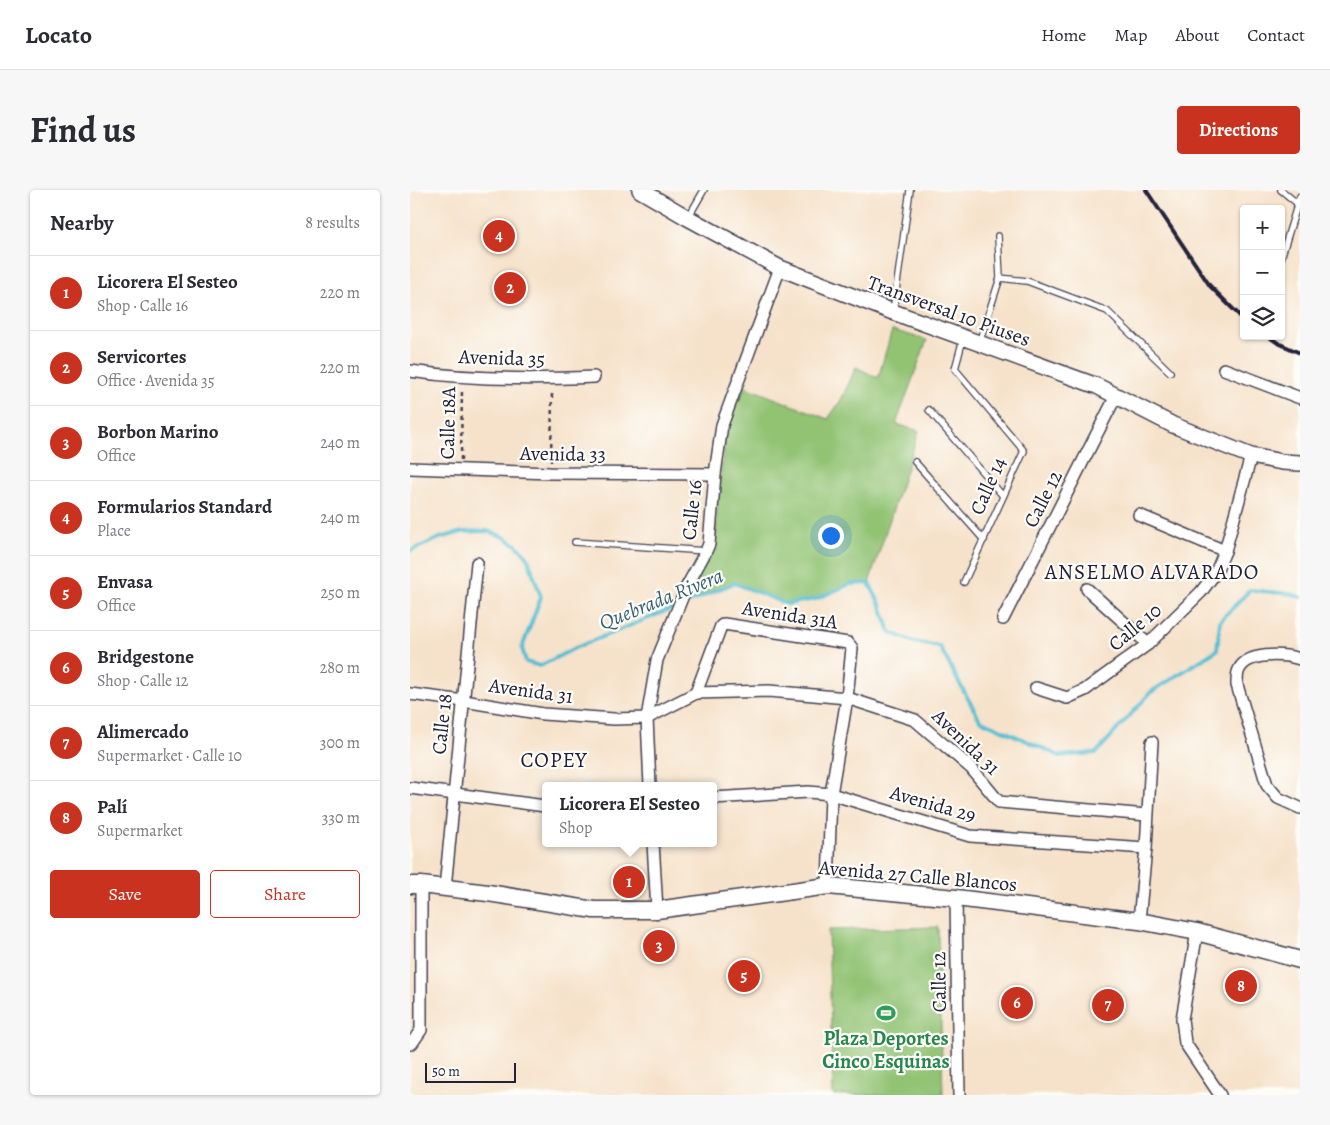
<!DOCTYPE html>
<meta charset="utf-8">
<style>
body{margin:0;font-family:Alegreya,serif;background:#f7f7f7;color:#2b2b33}
.controls{position:absolute;right:15px;top:15px;display:grid;overflow:hidden;border-radius:5px;box-shadow:0 1px 4px #0004}
.controls button{width:45px;height:45px;display:grid;place-items:center;padding:0;border:0;border-bottom:1px solid #e1e1e2;background:#fff;color:#2b2b33;font:25px sans-serif}
.scale{position:absolute;left:15px;bottom:12px;width:91px;box-sizing:border-box;padding-left:5px;border:2px solid #22223b;border-top:0;font-size:14px;line-height:18px;white-space:nowrap;color:#22223b;-webkit-text-stroke:4px #fdfcf7;paint-order:stroke}
.you{position:absolute;left:420px;top:345px;width:18px;height:18px;margin:-12px;border:4px solid #fff;border-radius:50%;background:#1a73e8;box-shadow:0 0 0 8px #1a73e833}
.badge{display:grid;place-items:center;width:32px;height:32px;border-radius:50%;background:#c8321e;color:#fff;font-size:16px;font-weight:700}
.pin{position:absolute;translate:-50% -50%;border:2px solid #fff;box-shadow:0 1px 5px #0006}
.popup{position:absolute;left:132px;top:592px;width:175px;height:65px;box-sizing:border-box;display:grid;place-content:center;border-radius:5px;background:#fff;filter:drop-shadow(0 1px 4px #0005);font-size:16px;white-space:nowrap;color:#7c7c81}
.popup b{font-size:19px;color:#2b2b33}
.popup::after{content:'';position:absolute;left:50%;top:100%;margin-left:-10px;border:10px solid transparent;border-top-color:#fff}
.list{margin:0;padding:0;list-style:none}
h2{display:flex;justify-content:space-between;align-items:center;height:65px;margin:0;padding:0 20px;font-size:21px}
h2 small{font-size:16px;font-weight:400;color:#7c7c81}
.list li{display:grid;grid-template-columns:32px 1fr auto;gap:15px;align-items:center;box-sizing:border-box;height:75px;padding:0 20px;border-top:1px solid #e1e1e2}
.list b{display:block;font-size:19px;white-space:nowrap}
.list p{margin:0;font-size:16px;white-space:nowrap;color:#7c7c81}
.list em{font-size:16px;font-style:normal;color:#7c7c81}
.actions{display:flex;gap:10px;padding:15px 20px}
.actions a{flex:1;padding:11px 0;border:1px solid #c8321e;border-radius:5px;text-align:center;font-size:18px;color:#c8321e}
.actions .main{background:#c8321e;color:#fff}
.icon{flex:none;width:28px;height:28px;fill:none;stroke:currentColor;stroke-width:2;stroke-linecap:round;stroke-linejoin:round}
.map{position:relative;flex:none;width:890px;height:905px;overflow:hidden;border-radius:5px}
header{display:flex;align-items:center;gap:30px;box-sizing:border-box;height:70px;padding:0 25px;background:#fff;border-bottom:1px solid #e1e1e2}
header strong{font-size:24px}
nav{display:flex;gap:28px;margin-inline-start:auto;font-size:18px}
.intro{display:flex;align-items:center;justify-content:space-between;box-sizing:border-box;height:120px;padding:0 30px}
h1{margin:0;font-size:35px}
.button{padding:12px 22px;border-radius:5px;background:#c8321e;color:#fff;font-size:18px;font-weight:700}
main{display:flex;gap:30px;padding:0 30px}
aside{flex:1;background:#fff;border-radius:5px;box-shadow:0 1px 4px #0004}
.map>svg:first-child{display:block}
.green{fill:#91c373;stroke:#5a7257}
.lines{fill:none;stroke-linecap:round;stroke-linejoin:round}
.stream{stroke:#56bed3;stroke-width:4}
.service-casing{stroke:#423f50;stroke-width:8}
.minor-casing{stroke:#423f50;stroke-width:14}
.tertiary-casing{stroke:#423f50;stroke-width:18}
.secondary-casing{stroke:#423f50;stroke-width:19}
.path{stroke:#423f50;stroke-width:2.5;stroke-dasharray:4 4;stroke-linecap:butt}
.service{stroke:#fff;stroke-width:5.5}
.minor{stroke:#fff;stroke-width:11}
.tertiary{stroke:#fff;stroke-width:15}
.secondary{stroke:#fff;stroke-width:16}
.rail{stroke:#22223b;stroke-width:4}
.labels{text-anchor:middle;dominant-baseline:central;stroke-width:4.5;stroke-linejoin:round;paint-order:stroke}
.street-label{font-size:20px;fill:#22223b;stroke:#fdfcf7}
.leisure-label{font-size:20px;font-weight:bold;fill:#27864d;stroke:#fdfcf7}
.neighbourhood-label{font-size:21px;letter-spacing:1px;fill:#22223b;stroke:#fdfcf7}
.water-label{font-size:21px;font-style:italic;fill:#376078;stroke:#fdfcf7}
</style>
<header>
<strong>Locato</strong>
<nav><a>Home</a><a>Map</a><a>About</a><a>Contact</a></nav>
</header>
<div class="intro"><h1>Find us</h1><a class="button">Directions</a></div>
<main>
<aside>
<h2>Nearby<small>8 results</small></h2>
<ul class="list">
<li><span class="badge">1</span><div><b>Licorera El Sesteo</b><p>Shop · Calle 16</p></div><em>220 m</em></li>
<li><span class="badge">2</span><div><b>Servicortes</b><p>Office · Avenida 35</p></div><em>220 m</em></li>
<li><span class="badge">3</span><div><b>Borbon Marino</b><p>Office</p></div><em>240 m</em></li>
<li><span class="badge">4</span><div><b>Formularios Standard</b><p>Place</p></div><em>240 m</em></li>
<li><span class="badge">5</span><div><b>Envasa</b><p>Office</p></div><em>250 m</em></li>
<li><span class="badge">6</span><div><b>Bridgestone</b><p>Shop · Calle 12</p></div><em>280 m</em></li>
<li><span class="badge">7</span><div><b>Alimercado</b><p>Supermarket · Calle 10</p></div><em>300 m</em></li>
<li><span class="badge">8</span><div><b>Palí</b><p>Supermarket</p></div><em>330 m</em></li>
</ul>
<div class="actions"><a class="main">Save</a><a>Share</a></div>
</aside>
<div class="map">
<svg width="890" height="905" viewBox="0 0 890 905">
<rect width="100%" height="100%" fill="#fdfcf7"/>
<filter id="ink" filterUnits="userSpaceOnUse"><feTurbulence type="fractalNoise" baseFrequency=".02" numOctaves="2"/><feDisplacementMap in="SourceGraphic" scale="10" xChannelSelector="R" yChannelSelector="G"/><feConvolveMatrix kernelMatrix="1 2 1 2 8 2 1 2 1" color-interpolation-filters="sRGB"/></filter>
<filter id="wash" filterUnits="userSpaceOnUse"><feTurbulence type="fractalNoise" baseFrequency=".0096" numOctaves="4" result="noise"/><feDisplacementMap in="SourceGraphic" scale="20" xChannelSelector="R" yChannelSelector="G"/><feGaussianBlur stdDeviation="1.12" result="paint"/><feColorMatrix in="noise" values="0 0 0 0 0 0 0 0 0 0 0 0 0 0 0 0 0 1.4 0 .05"/><feComposite in="paint" operator="in"/></filter>
<g filter="url(#wash)">
<rect width="100%" height="100%" fill="#f6e2ca"/>
<g class="green">
<path d="M 482,140 L 517,150 L 486,234 L 509,241 L 459,393 L 440,394 L 406,409 L 377,414 L 324,393 L 292,407 L 278,399 C 286,386 300,370 304,357 L 310,287 L 317,239 L 333,196 L 418,229 L 431,210 L 446,177 L 468,188 Z"/>
<polygon points="528,737 533,905 423,905 418,740"/>
</g>
<g class="lines">
<g class="stream">
<polyline points="0,361 30,348 52,342 77,341 94,347 106,355 117,366 131,407 112,458 116,472 130,476 165,458 266,417"/>
<polyline points="272,415 324,393 377,414 406,409 440,394 459,393 471,416 480,442 504,452 530,457 547,489 570,530 650,566 686,563 741,502 807,460 810,431 840,400 882,404 890,407"/>
</g>
</g>
</g>
<g filter="url(#ink)">
<g class="lines">
<g class="service-casing">
<g id="service">
<polyline points="871,0 888,14"/>
<polyline points="279,26 294,0"/>
<polyline points="871,68 890,6"/>
<polyline points="590,88 617,91 697,121 760,182"/>
<polyline points="483,122 500,0"/>
<polyline points="553,149 545,179 614,261 554,392"/>
<polyline points="569,153 590,88 588,46"/>
<polyline points="519,220 593,306"/>
<polyline points="505,272 574,350"/>
<polyline points="165,352 296,361"/>
</g>
</g>
<g class="minor-casing">
<g id="minor">
<polyline points="814,179 890,208"/>
<path d="M 0,181 C 61,190 123,190 184,187"/>
<polyline points="0,278 140,283 305,284"/>
<polyline points="729,325 815,361"/>
<polyline points="677,399 738,454"/>
<polyline points="593,429 706,206"/>
<path d="M 890,469 C 874,464 835,461 828,482 C 827,486 827,491 827,495 L 857,595 L 868,608 L 890,618"/>
<polyline points="626,498 657,508 675,500 738,454 791,402 806,382 815,361 841,266"/>
<polyline points="286,503 359,501 437,508 505,530 561,578 589,612 737,625"/>
<polyline points="0,504 54,511 133,524 204,529 237,528 286,503 311,436 314,434 438,453 442,458 437,508 421,604 418,696"/>
<polyline points="240,596 237,528 247,470 276,398 296,361 299,354 305,284 312,235 370,78"/>
<polyline points="0,598 135,616"/>
<polyline points="303,608 398,602 421,604 560,646 736,658"/>
<polyline points="243,653 247,720"/>
<polyline points="35,698 67,373"/>
<polyline points="546,708 549,905"/>
<polyline points="729,731 736,658 742,552"/>
<polyline points="787,742 772,829 775,853 810,905"/>
<polyline points="0,854 2,853 11,840 11,695"/>
</g>
</g>
<g class="tertiary-casing">
<polyline id="tertiary" points="230,0 278,28 370,78 483,122 687,196 763,235 841,266 872,272 890,273"/>
</g>
<g class="secondary-casing">
<polyline id="secondary" points="0,695 11,695 78,703 184,720 247,720 418,696 546,708 729,731 787,742 890,770"/>
</g>
<g class="path">
<polyline points="51,270 52,198"/>
<polyline points="141,272 142,200"/>
</g>
<use href="#service" class="service"/>
<use href="#minor" class="minor"/>
<use href="#tertiary" class="tertiary"/>
<use href="#secondary" class="secondary"/>
<g class="rail">
<polyline points="736,0 800,96 834,130"/>
<polyline points="858,146 868,153 890,163"/>
</g>
</g>
</g>
<defs>
<g id="stadium-bare" transform="scale(1.5)"><path d="M0-5a6.5 5 0 1 0 0 10a6.5 5 0 1 0 0-10ZM-3.5-1.8h7v3.6h-7Z" fill="#2e9e5b" stroke="#fdfcf7" stroke-width="2.5" paint-order="stroke"/></g>
</defs>
<g fill-rule="evenodd">
<use href="#stadium-bare" x="476" y="823"/>
</g>
<g class="labels">
<g class="street-label">
<text transform="translate(539 121) rotate(20)">Transversal 10 Piuses</text>
<text transform="translate(92 168) rotate(2)">Avenida 35</text>
<text transform="translate(38 233) rotate(-89)">Calle 18A</text>
<text transform="translate(153 264) rotate(1)">Avenida 33</text>
<text transform="translate(578 296) rotate(-66)">Calle 14</text>
<text transform="translate(633 309) rotate(-63)">Calle 12</text>
<text transform="translate(282 320) rotate(-84)">Calle 16</text>
<text transform="translate(380 425) rotate(9)">Avenida 31A</text>
<text transform="translate(725 437) rotate(-40)">Calle 10</text>
<text transform="translate(121 501) rotate(8)">Avenida 31</text>
<text transform="translate(32 534) rotate(-84)">Calle 18</text>
<text transform="translate(556 552) rotate(44)">Avenida 31</text>
<text transform="translate(523 614) rotate(16)">Avenida 29</text>
<text transform="translate(508 686) rotate(5)">Avenida 27 Calle Blancos</text>
<text transform="translate(529 792) rotate(-91)">Calle 12</text>
</g>
<g class="leisure-label">
<text x="476" y="848">Plaza Deportes<tspan x="476" dy="23">Cinco Esquinas</tspan></text>
</g>
<g class="neighbourhood-label">
<text x="742" y="382">ANSELMO ALVARADO</text>
<text x="144" y="570">COPEY</text>
</g>
<g class="water-label">
<text transform="translate(251 409) rotate(-22)">Quebrada Rivera</text>
</g>
</g>
</svg>
<div class="controls">
<button>+</button>
<button>−</button>
<button><svg class="icon" aria-label="layers" viewBox="0 0 24 24"><path d="M12 4l9 5-9 5-9-5zM3 14l9 5 9-5"/></svg></button>
</div>
<div class="scale">50 m</div>
<div class="you"></div>
<div class="pin badge" style="left:219px;top:692px">1</div>
<div class="popup"><b>Licorera El Sesteo</b>Shop</div>
<div class="pin badge" style="left:100px;top:98px">2</div>
<div class="pin badge" style="left:249px;top:756px">3</div>
<div class="pin badge" style="left:89px;top:46px">4</div>
<div class="pin badge" style="left:334px;top:786px">5</div>
<div class="pin badge" style="left:607px;top:813px">6</div>
<div class="pin badge" style="left:698px;top:815px">7</div>
<div class="pin badge" style="left:831px;top:796px">8</div>
</div>
</main>
